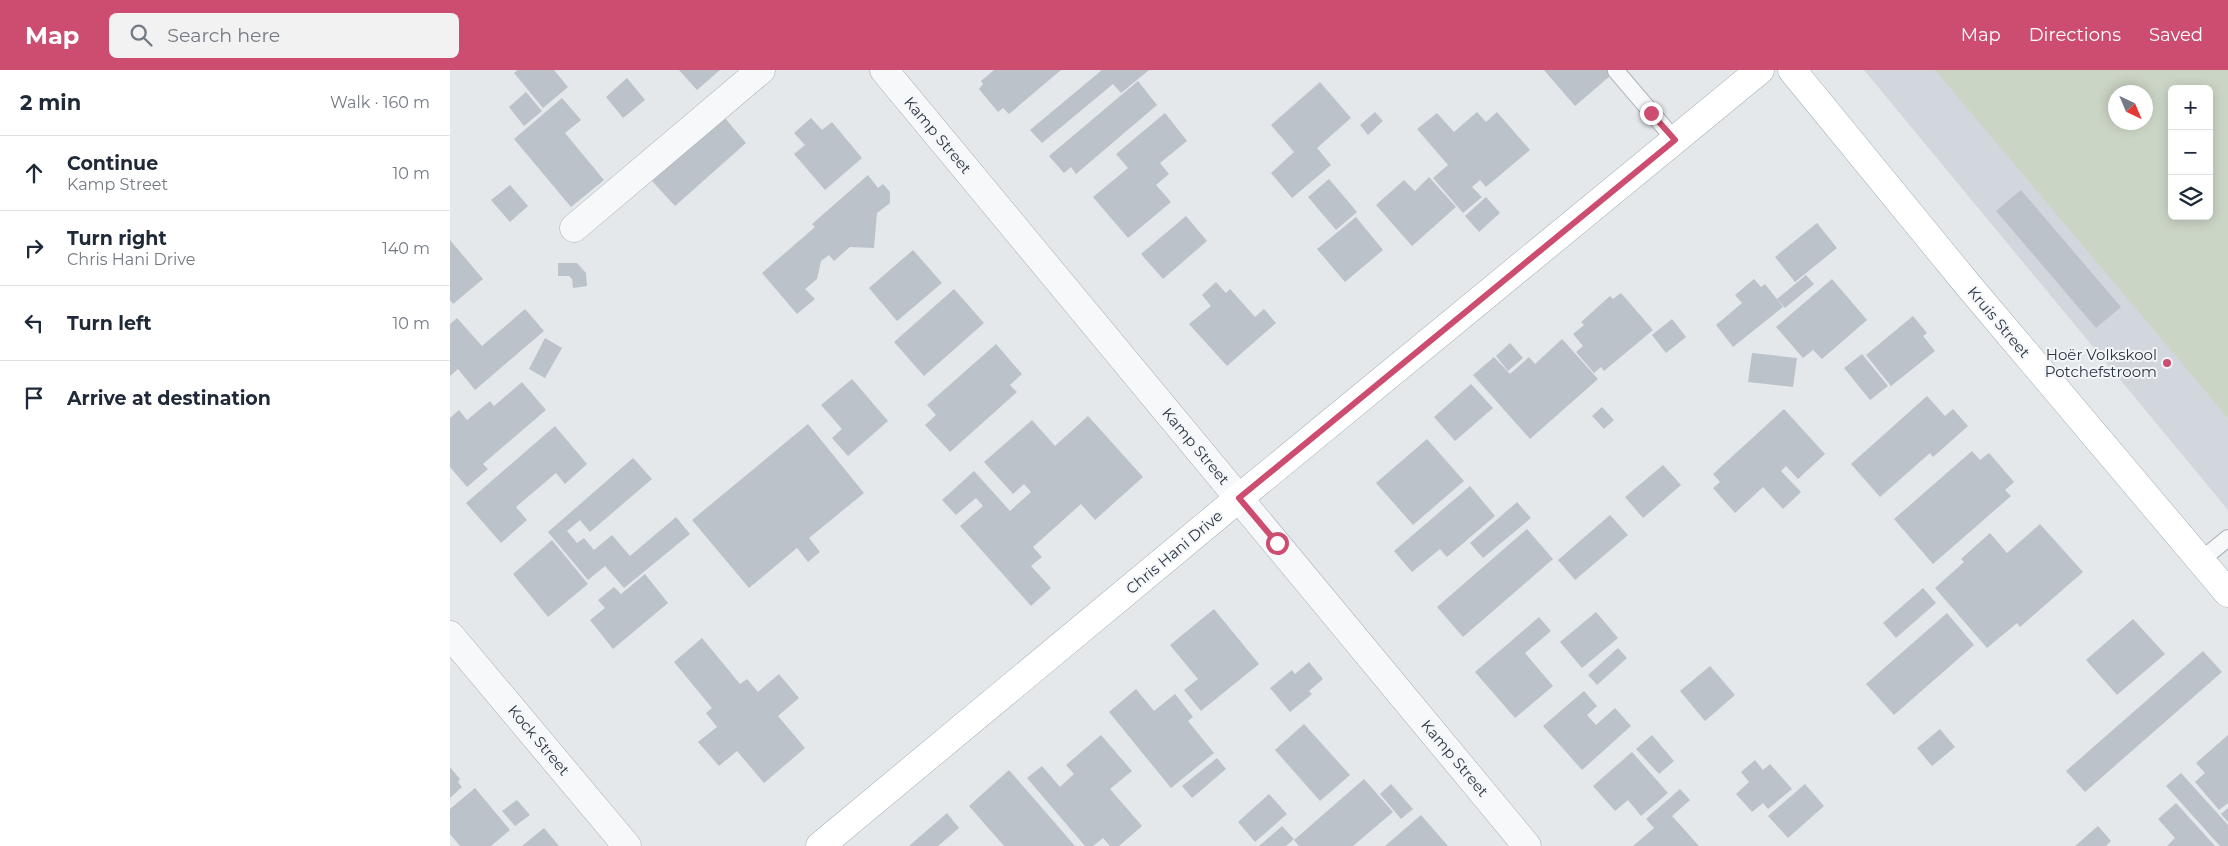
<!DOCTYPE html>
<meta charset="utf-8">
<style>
body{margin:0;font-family:Montserrat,sans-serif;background:#f2f2f3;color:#1f2937}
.controls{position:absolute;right:15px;top:15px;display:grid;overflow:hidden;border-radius:8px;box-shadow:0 2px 12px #0003}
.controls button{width:45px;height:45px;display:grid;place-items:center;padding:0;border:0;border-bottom:1px solid #e0e1e3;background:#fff;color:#1f2937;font:25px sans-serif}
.compass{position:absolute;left:1658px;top:15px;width:45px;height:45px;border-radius:50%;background:#fff;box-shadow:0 2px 12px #0003;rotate:136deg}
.stop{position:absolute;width:15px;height:15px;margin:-11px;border:4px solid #cd4d70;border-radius:50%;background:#fff}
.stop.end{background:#cd4d70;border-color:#fff;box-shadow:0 1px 5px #0008}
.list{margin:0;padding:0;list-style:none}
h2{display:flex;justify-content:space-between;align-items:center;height:65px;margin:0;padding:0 20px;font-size:21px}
h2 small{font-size:16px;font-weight:400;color:#747a83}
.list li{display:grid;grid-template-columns:32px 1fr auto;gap:15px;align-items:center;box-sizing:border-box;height:75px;padding:0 20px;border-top:1px solid #e0e1e3}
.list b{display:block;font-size:19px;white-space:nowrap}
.list p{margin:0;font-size:16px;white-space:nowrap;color:#747a83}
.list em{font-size:16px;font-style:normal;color:#747a83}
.icon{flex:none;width:28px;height:28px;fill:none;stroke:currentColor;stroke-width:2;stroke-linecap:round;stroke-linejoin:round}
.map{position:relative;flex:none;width:1778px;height:776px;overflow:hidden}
header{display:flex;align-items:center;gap:30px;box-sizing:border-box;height:70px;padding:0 25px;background:#cd4d70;color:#fff}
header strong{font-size:24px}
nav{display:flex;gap:28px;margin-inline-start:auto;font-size:18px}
.search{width:350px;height:45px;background:#f2f2f3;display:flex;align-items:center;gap:12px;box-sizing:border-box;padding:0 18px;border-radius:8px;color:#747a83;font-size:19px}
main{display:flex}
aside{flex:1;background:#fff}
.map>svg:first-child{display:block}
.built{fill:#d2d7dd;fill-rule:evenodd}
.green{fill:#cbd5c5;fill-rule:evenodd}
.building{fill:#bbc2c9}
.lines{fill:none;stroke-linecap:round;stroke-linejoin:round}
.lane-casing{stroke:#a9afb6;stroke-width:18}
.street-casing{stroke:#a9afb6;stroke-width:29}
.secondary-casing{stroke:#a9afb6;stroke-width:29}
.lane{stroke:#f7f8fa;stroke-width:16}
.street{stroke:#f7f8fa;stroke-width:28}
.secondary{stroke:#fff;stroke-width:28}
.route{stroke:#cd4d70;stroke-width:6}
.poi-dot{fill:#cd4d70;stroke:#f4f6f9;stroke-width:2}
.labels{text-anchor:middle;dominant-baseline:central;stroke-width:4;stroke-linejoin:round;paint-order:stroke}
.street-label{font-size:15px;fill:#2c3744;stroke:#f4f6f9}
.poi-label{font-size:15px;fill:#2c3744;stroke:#f4f6f9;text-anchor:end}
</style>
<header>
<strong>Map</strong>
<div class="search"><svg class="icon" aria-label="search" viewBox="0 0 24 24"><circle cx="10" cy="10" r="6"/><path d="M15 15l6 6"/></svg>Search here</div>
<nav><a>Map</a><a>Directions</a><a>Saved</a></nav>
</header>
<main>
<aside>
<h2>2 min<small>Walk · 160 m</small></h2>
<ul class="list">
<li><svg class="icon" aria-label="ahead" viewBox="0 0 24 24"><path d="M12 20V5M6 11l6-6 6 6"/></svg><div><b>Continue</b><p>Kamp Street</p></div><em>10 m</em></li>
<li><svg class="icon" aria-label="right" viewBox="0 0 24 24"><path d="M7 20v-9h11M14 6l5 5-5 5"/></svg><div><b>Turn right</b><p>Chris Hani Drive</p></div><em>140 m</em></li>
<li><svg class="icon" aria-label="left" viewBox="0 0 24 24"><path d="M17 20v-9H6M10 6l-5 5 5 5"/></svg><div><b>Turn left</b></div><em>10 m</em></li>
<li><svg class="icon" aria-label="arrive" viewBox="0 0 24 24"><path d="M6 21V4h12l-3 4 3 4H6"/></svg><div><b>Arrive at destination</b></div></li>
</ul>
</aside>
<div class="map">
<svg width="1778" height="776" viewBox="0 0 1778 776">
<rect width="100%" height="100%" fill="#e4e8eb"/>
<path class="built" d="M 1414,0 L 1778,0 L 1778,440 ZM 1722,19 L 1759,19 L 1759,146 L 1722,146 ZM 1666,22 L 1696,22 L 1696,52 L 1666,52 Z"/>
<path class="green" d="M 1485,0 L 1778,0 L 1778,348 ZM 1722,19 L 1759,19 L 1759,146 L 1722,146 ZM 1666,22 L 1696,22 L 1696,52 L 1666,52 Z"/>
<g class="building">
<polygon points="68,0 104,0 118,17 93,38 64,3"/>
<polygon points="229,0 270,0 247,20"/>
<polygon points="544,0 611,0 559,44 553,38 548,42 529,19 533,14 531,11"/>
<polygon points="652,0 699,0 671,23 663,14 592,73 580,60"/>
<polygon points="1094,0 1167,0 1125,36"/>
<polygon points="177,8 195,30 173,48 156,27"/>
<polygon points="688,11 707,35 626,104 621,97 614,103 599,86"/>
<polygon points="870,12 901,48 867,78 881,95 842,128 821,103 844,82 821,55"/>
<polygon points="76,22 92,41 74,56 59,37"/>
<polygon points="112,28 131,50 115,63 154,110 121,137 64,69"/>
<polygon points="925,42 933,51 918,65 910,55"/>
<polygon points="1027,42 1036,52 1047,42 1080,80 1036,117 1030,110 1022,117 1032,127 1013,143 983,108 998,95 967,59 987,43 1004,62"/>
<polygon points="715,43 737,71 710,93 719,104 706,115 721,132 678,168 643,127 678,98 666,84"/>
<polygon points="274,47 296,73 225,136 202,111 218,97 212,90"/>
<polygon points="361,48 372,60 382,52 412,88 375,120 344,84 355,75 344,63"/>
<polygon points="418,105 428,118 433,114 440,122 440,133 427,143 424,178 400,177 384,191 379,185 371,191 367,209 355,219 365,229 347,244 312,203 365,157 362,154"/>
<polygon points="979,107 1006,137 962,176 926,135 954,110 965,121"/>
<polygon points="879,109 907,142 886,160 858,127"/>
<polygon points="60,115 78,136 60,152 41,130"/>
<polygon points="1571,120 1671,237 1646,258 1546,141"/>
<polygon points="1036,127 1050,143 1029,162 1015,146"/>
<polygon points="736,146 757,171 713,209 691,184"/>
<polygon points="906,147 933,180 895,212 867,179"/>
<polygon points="1367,153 1387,178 1345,212 1325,187"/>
<polygon points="0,170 33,209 3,234 0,230"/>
<polygon points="463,180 492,213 447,251 419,218"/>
<polygon points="108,193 127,193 136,203 137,216 123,218 122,209 119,206 108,206"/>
<polygon points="1356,205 1364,214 1335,238 1327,229"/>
<polygon points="1304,209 1311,217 1315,214 1333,237 1283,277 1266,255 1292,233 1285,225"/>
<polygon points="1382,209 1417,250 1372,289 1363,280 1353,288 1326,257"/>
<polygon points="766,212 776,223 780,219 805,247 814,239 826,253 777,296 739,254 761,236 752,225"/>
<polygon points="504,219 534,253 474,306 444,272"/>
<polygon points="1171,223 1203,260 1154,301 1151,297 1144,303 1126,282 1133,276 1123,264 1134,255 1131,252 1160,226 1163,229"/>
<polygon points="75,239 94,261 25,320 8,299 0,306 0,254 7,248 32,276"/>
<polygon points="1463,246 1477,263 1473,266 1485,281 1441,316 1416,285"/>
<polygon points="1222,249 1236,267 1216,283 1202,265"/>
<polygon points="95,268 112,278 95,308 79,299"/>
<polygon points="1112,269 1148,309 1080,369 1023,305 1044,287 1060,304 1079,287 1085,294"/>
<polygon points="1060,273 1073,288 1058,301 1046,286"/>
<polygon points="546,274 572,304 560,315 567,322 500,382 475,355 486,345 477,335"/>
<polygon points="1302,283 1347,288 1343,317 1298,312"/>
<polygon points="1412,284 1438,316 1420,330 1394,298"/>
<polygon points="402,309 438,351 398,386 382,368 392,359 371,335"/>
<polygon points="72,312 96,340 33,394 38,399 17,417 0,397 0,348 9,340 17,350 40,331 44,336"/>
<polygon points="1021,314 1043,338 1005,371 984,347"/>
<polygon points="1477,326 1495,346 1503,339 1518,356 1483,387 1480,383 1430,427 1401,394"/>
<polygon points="1152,337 1164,350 1154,359 1142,346"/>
<polygon points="1334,339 1375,384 1348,409 1336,396 1331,401 1351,422 1333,439 1313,417 1285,443 1263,418 1270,412 1263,404"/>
<polygon points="638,346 693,407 645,450 631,434 583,477 592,487 581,496 601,518 581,536 510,456 533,436 526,428 506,445 492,430 524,401 560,441 581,422 574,414 563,424 534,392 582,350 605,376"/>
<polygon points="358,354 414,423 359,468 370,482 358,492 347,478 299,518 242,450"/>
<polygon points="105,356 137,394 115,414 106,403 66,437 77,450 51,473 16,433"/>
<polygon points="977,369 1014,411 963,455 926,413"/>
<polygon points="1522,381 1530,390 1539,383 1564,412 1555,420 1561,426 1483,494 1444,449"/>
<polygon points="183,388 202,409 140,462 130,450 117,461 127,473 134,468 144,480 162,465 180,486 226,447 240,464 174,518 155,496 138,510 98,462"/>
<polygon points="1213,395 1231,415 1193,448 1175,427"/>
<polygon points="1020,416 1045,446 997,487 990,479 962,502 944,481"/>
<polygon points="1067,432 1081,448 1033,488 1020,473"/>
<polygon points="1160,445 1178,465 1125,510 1108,490"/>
<polygon points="1590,454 1633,502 1570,557 1567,553 1537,578 1485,518 1514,492 1511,489 1540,463 1557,483"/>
<polygon points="1077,459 1103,489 1013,567 987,537"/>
<polygon points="102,470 138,514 98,547 63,504"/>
<polygon points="195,504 218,533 163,579 140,550 155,538 148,530 164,517 171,524"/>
<polygon points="1473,518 1486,533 1446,568 1433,553"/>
<polygon points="764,539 809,594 751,641 734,620 748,609 720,575"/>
<polygon points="1146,542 1168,568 1132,598 1110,572"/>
<polygon points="1497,543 1524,575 1444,645 1416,614"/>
<polygon points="1089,547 1101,561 1075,583 1103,616 1065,648 1025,602"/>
<polygon points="1683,549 1715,584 1667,625 1636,590"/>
<polygon points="252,568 290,614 297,609 308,622 329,604 349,628 328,646 355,678 314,713 287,681 269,696 248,672 267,657 256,643 262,638 224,592"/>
<polygon points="1168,578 1177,588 1147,615 1138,605"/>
<polygon points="1753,581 1772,602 1635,722 1616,701"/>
<polygon points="859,592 873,609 859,621 862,624 840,642 820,618 842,600 845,604"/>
<polygon points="1260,596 1285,625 1255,651 1230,621"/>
<polygon points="686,619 704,641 725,624 743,647 738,651 764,683 721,718 659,642"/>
<polygon points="1134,621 1147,636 1137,645 1146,655 1165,638 1181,656 1132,700 1093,656"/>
<polygon points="854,654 900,705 870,731 825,680"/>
<polygon points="1490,659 1505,677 1482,696 1467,678"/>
<polygon points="651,665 682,701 660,719 692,756 669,776 660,776 653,768 643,776 635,776 577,708 592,696 610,717 624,704 616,695"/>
<polygon points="1202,665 1224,691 1209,704 1186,679"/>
<polygon points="1778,665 1778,733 1769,740 1745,712 1755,703 1746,693"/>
<polygon points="1182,682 1218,723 1191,746 1178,730 1165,741 1143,716"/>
<polygon points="767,688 776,699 742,728 732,716"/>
<polygon points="1305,690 1313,700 1320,694 1342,719 1318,739 1313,733 1302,742 1286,724 1299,712 1291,702"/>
<polygon points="0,697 10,709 8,712 12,717 0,728"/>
<polygon points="559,700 625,776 554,776 519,736"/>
<polygon points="1731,703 1778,755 1778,776 1770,776 1716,716"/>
<polygon points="914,709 943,742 903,776 849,776 844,770"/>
<polygon points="941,714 963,739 951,749 930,724"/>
<polygon points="1355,714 1374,736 1338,768 1318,746"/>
<polygon points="25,718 60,760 41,776 10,776 0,764 0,739"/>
<polygon points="1230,719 1240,730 1222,746 1249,776 1183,776 1204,758 1196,749"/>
<polygon points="819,724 837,744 805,772 788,752"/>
<polygon points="67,730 80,745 65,756 52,741"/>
<polygon points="1726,733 1765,776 1717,776 1725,768 1708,749"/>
<polygon points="1778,738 1778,752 1771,744"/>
<polygon points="497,743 509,758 488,776 459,776"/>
<polygon points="971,745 998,776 935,776"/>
<polygon points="832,756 844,769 836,776 809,776"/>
<polygon points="1648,756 1661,771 1656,776 1625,776"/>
<polygon points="94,758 109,776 72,776"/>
</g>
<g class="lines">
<g class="lane-casing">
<g id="lane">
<polyline points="1166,1 1225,70"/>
<polyline points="1750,491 1778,468"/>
</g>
</g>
<g class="street-casing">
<g id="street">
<polyline points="434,0 1077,776"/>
<polyline points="124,158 311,0"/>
<polyline points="0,565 177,776"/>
</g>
</g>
<g class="secondary-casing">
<g id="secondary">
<polyline points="1342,0 1518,215 1778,523"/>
<polyline points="370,776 789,428 1310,0"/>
</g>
</g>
<use href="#lane" class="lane"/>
<use href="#street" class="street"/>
<use href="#secondary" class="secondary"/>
</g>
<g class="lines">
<polyline class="route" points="827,473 789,428 1225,70 1201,43"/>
</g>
<circle class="poi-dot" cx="1717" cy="293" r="5"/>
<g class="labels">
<g class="street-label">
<text transform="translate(488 65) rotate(50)">Kamp Street</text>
<text transform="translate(1549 252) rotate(50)">Kruis Street</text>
<text transform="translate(746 376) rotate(50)">Kamp Street</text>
<text transform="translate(724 482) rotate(-40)">Chris Hani Drive</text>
<text transform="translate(89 670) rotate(50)">Kock Street</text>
<text transform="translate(1005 688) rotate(50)">Kamp Street</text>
</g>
<g class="poi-label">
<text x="1707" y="284">Hoër Volkskool<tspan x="1707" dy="17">Potchefstroom</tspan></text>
</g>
</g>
</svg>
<div class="controls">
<button>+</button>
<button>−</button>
<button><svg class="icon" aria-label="layers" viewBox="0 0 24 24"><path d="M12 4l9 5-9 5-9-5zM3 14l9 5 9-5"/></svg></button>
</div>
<svg class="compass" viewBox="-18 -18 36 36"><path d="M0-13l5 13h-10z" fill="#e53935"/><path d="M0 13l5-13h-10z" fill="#747a83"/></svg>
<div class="stop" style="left:827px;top:473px"></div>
<div class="stop end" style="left:1201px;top:43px"></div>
</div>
</main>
